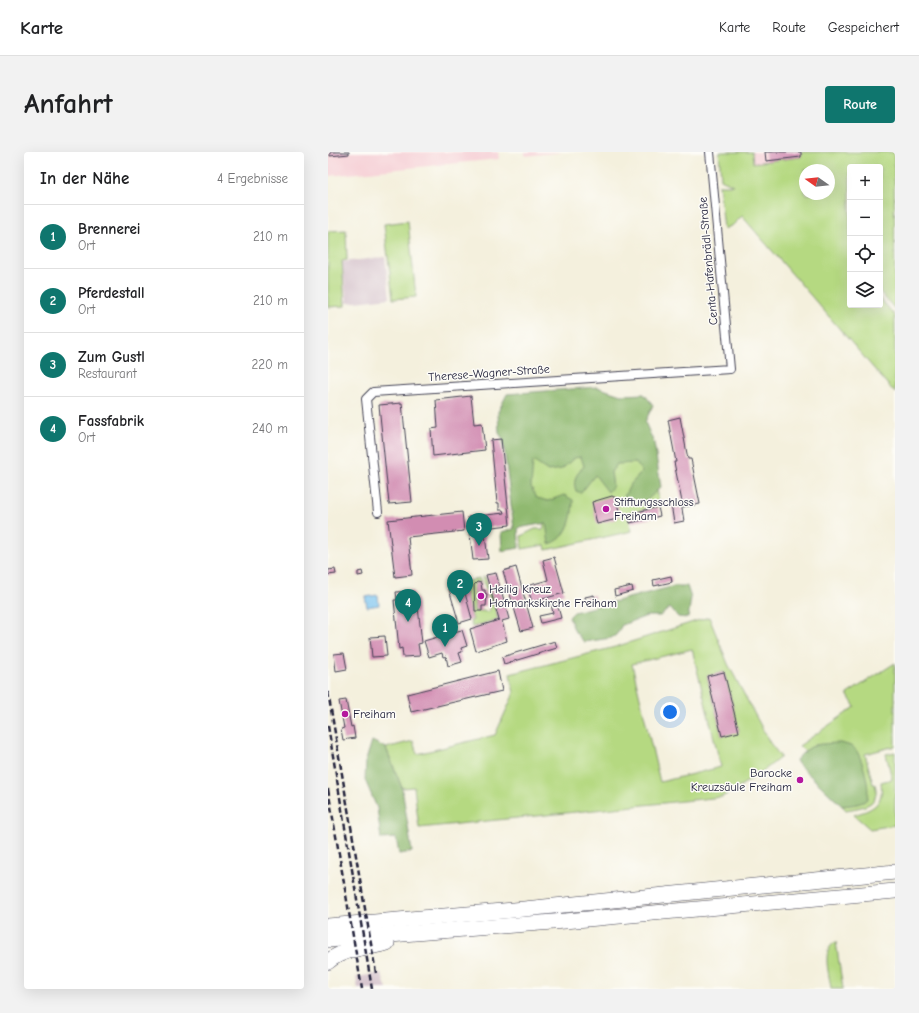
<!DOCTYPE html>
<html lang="de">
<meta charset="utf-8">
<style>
body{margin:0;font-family:"Comic Neue",sans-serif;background:#f2f2f2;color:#202124}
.controls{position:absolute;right:12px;top:12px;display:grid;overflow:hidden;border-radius:4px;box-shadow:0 4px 16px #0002}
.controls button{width:36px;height:36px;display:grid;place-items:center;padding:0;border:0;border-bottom:1px solid #e0e0e0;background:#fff;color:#202124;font:20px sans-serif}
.compass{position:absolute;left:471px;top:12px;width:36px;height:36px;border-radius:50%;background:#fff;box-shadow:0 4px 16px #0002;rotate:285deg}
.you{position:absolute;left:342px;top:560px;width:14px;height:14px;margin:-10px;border:3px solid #fff;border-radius:50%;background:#1a73e8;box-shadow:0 0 0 6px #1a73e833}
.badge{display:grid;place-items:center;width:26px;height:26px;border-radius:50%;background:#0f766e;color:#fff;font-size:13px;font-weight:700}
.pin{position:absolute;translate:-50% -33px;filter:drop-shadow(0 1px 2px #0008)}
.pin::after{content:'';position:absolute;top:21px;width:14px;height:12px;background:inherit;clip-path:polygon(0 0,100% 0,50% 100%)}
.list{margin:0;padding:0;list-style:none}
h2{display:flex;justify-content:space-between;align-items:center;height:52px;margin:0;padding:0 16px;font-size:17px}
h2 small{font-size:13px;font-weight:400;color:#757577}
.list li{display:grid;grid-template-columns:26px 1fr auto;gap:12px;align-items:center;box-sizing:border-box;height:64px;padding:0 16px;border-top:1px solid #e0e0e0}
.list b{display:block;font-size:15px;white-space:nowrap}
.list p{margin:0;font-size:13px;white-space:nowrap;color:#757577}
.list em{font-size:13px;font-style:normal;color:#757577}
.icon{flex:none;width:22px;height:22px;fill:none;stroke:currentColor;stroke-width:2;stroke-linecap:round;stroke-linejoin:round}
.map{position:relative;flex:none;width:567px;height:837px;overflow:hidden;border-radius:4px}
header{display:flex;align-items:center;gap:24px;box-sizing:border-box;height:56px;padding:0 20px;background:#fff;border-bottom:1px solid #e0e0e0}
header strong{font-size:19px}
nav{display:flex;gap:22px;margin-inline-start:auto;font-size:14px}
.intro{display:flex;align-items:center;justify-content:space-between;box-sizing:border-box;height:96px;padding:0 24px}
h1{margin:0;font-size:28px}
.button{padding:10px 18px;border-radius:4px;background:#0f766e;color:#fff;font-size:14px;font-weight:700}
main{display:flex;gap:24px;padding:0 24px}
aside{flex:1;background:#fff;border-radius:4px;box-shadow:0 4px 16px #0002}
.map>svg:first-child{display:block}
.built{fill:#f6cfd5}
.industrial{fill:#d1bdc8}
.green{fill:#b5d981;stroke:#6c7e5e;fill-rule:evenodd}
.forest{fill:#90b96f;stroke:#596e55}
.water{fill:#76c1ef;stroke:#4c7295}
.building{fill:#d28db2}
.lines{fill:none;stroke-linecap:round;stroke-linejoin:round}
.street-casing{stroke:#424153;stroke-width:10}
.highway-casing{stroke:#424153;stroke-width:16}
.street{stroke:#fff;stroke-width:8}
.highway{stroke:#fff;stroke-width:15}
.rail{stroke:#22223b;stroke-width:2.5;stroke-dasharray:6 3;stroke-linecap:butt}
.poi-dot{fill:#b5179e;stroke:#fdfcf7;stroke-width:1.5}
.labels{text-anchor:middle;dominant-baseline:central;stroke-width:3;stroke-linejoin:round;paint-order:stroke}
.street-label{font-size:12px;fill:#22223b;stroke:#fdfcf7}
.poi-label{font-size:12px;fill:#22223b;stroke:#fdfcf7;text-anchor:start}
</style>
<header>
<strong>Karte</strong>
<nav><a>Karte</a><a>Route</a><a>Gespeichert</a></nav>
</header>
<div class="intro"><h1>Anfahrt</h1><a class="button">Route</a></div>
<main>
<aside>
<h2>In der Nähe<small>4 Ergebnisse</small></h2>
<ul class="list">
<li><span class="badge">1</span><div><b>Brennerei</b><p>Ort</p></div><em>210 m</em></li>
<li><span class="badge">2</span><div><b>Pferdestall</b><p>Ort</p></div><em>210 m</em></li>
<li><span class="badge">3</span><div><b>Zum Gustl</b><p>Restaurant</p></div><em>220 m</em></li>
<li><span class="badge">4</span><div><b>Fassfabrik</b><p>Ort</p></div><em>240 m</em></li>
</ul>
</aside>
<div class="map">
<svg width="567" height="837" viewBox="0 0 567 837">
<rect width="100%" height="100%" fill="#fdfcf7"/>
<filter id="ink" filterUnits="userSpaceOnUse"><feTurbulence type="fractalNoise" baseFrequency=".025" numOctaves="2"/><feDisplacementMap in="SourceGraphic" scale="8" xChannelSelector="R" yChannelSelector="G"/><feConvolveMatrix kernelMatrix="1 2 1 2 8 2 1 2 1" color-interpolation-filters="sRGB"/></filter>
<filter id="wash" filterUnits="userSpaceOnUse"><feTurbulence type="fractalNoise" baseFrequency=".012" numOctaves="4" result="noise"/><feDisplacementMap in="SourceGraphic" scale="16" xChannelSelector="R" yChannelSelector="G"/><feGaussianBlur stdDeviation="0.9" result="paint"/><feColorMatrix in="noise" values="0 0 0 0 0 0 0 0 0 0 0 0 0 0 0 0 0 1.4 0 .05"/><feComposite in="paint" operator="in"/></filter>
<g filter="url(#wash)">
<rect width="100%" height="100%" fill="#f4f0dd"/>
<g class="built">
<polygon points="0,0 170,0 171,7 0,24"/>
<polygon points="197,0 235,0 197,4"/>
<polygon points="424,0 473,0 473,5 425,11"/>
</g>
<g class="industrial">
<polygon points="57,105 62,146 19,151 14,110"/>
<polygon points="53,821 59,837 30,837 28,825"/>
</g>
<g class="green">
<path d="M 391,0 L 424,0 L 425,11 L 473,5 L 473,0 L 566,0 L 567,157 L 552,140 L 552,15 L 522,15 L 522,153 L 552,153 L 552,146 L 567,164 L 567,241 L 414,64 L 405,73 L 396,77 L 391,33 L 405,33 L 393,27 ZM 477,18 L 501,18 L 501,42 L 477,42 Z"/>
<polygon points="80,69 88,145 65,147 56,72"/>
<polygon points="18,78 19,108 14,109 17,154 0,155 0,79"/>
<polygon points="317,270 332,354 300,362 304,379 218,398 217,393 194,397 193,384 207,377 216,377 215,369 179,293"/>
<polygon points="154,425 157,425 170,467 144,475 142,469 145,468 135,431 151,426 153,431 148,430 146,432 146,459 156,459 157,460 161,459 161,452 162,449"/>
<path d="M 381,465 L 400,512 L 442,591 L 453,605 C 435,620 415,633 394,645 L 91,676 L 86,635 L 74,636 L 58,596 L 85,589 L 89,602 L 167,583 L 186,541 L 182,522 L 287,495 ZM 364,497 L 393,615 L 332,630 L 304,512 ZM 396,520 L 411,579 L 394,584 L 379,524 Z"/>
<path d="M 567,511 L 567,594 L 537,602 L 545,632 L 547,632 C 553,654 534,655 518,658 L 514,654 L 531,651 L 489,592 L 477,599 L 471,594 L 527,555 L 519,542 Z"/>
<path d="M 567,600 L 567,673 L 542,677 L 526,663 C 545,657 556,653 553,630 L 564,627 L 558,602 Z"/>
<path d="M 508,790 L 515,837 L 503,837 C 502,824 492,797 508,790 Z"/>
</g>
<g class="forest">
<path d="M 269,235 L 293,243 L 316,242 L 325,253 L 317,270 L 326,291 L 333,335 L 318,349 L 300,352 L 296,345 L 302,333 L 314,320 L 308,311 L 289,312 L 283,320 L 285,334 L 280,340 L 267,323 L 253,341 L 248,339 C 244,327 249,322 256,314 L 253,305 L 246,306 L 234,317 L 220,319 L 205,309 L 203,335 L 209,346 L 220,349 L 236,343 L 245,348 C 245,364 240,388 221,392 L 218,371 L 190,376 L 191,396 L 174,399 L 173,380 L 186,377 L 175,287 L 171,281 L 170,260 L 179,242 Z"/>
<polygon points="347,434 359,434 363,446 360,466 350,465 342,456 332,464 319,464 294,473 288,483 283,486 256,490 247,480 241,465 246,460"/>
<polygon points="44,589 58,596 74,636 84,700 71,702 68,686 53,687 49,656 37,628 38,608"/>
<path d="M 512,591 C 516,592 522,593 526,596 C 534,602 544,641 538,648 C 532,653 521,653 514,654 L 470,612 L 468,608 C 483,591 490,592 512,591 Z"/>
</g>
<polygon class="water" points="50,443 51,453 39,455 37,445"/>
<g id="blocks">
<g class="building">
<polygon points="2,0 21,0 21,2 2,4"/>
<polygon points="437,0 473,0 473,5 438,9"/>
<polygon points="143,244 146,272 154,271 157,298 105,304 103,277 110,276 108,248"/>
<polygon points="74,251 84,350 61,352 51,253"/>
<polygon points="352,265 360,307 363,307 372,352 355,355 346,310 348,310 340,268"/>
<polygon points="173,287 182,373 156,376 160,407 145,408 140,365 176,361 175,358 171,358 171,351 169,351 163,288"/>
<polygon points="284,344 288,346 292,364 289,365 289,367 269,372 264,350"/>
<polygon points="353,351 356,369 346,371 343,352"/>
<polygon points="330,355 332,364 302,371 300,362"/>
<polygon points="134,360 136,379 80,385 84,423 67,425 60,368"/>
<polygon points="226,405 236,441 204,450 199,434 220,428 215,408"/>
<polygon points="188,415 205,476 193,479 175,419"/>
<polygon points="7,417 8,422 0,423 0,418"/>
<polygon points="34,419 35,423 30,424 30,420"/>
<polygon points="168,421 181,467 174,469 179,489 148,499 142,477 171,468 158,423"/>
<polygon points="343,424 344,430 326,434 325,428"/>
<polygon points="134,430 144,467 131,471 120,434"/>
<polygon points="149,430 153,431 154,438 157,438 157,441 159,442 158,454 154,454 154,459 147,459 146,433"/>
<polygon points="304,434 305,439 287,444 286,438"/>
<polygon points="85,439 86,446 89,446 94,491 90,492 92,504 75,505 74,496 71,497 66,448 69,448 68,440"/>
<polygon points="266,443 267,449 258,451 257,445"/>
<polygon points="229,451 233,466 213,471 211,464 225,461 223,452"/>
<polygon points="124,478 125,480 134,478 139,494 133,496 134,500 131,501 134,510 120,514 118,504 115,505 114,501 101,505 96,489 113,484 112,482"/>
<polygon points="57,484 59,504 44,505 42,485"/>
<polygon points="227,489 229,496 176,512 174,505"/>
<polygon points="16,501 19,517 8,519 6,502"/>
<polygon points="170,519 174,539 83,560 79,542"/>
<polygon points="396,520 411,580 394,584 379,524"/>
<polygon points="18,548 23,575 25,574 27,586 15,588 13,577 16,576 11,549"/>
</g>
</g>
</g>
<g filter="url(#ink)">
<use href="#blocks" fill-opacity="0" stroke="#424153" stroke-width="1"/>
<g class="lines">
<g class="street-casing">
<polyline id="street" points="50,360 38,247 45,240 402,217 382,0"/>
</g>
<g class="highway-casing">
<g id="highway">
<polyline points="0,774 186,758 567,720"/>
<polyline points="0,788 237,769 567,739"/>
<path d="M 0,810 C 16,795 39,797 59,791"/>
</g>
</g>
<use href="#street" class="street"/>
<use href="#highway" class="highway"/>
<g class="rail">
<polyline points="0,540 48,821"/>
<polyline points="0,574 44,837"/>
<polyline points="0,637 34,837"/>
</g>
</g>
</g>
<g class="poi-dot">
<circle cx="278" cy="357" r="4"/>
<circle cx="153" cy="444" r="4"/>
<circle cx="17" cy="562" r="4"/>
<circle cx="472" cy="628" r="4"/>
</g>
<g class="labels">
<g class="street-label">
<text transform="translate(380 109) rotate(-95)">Centa-Hafenbrädl-Straße</text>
<text transform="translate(161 221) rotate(-4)">Therese-Wagner-Straße</text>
</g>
<g class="poi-label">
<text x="286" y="350">Stiftungsschloss<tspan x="286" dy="14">Freiham</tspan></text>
<text x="161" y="437">Heilig Kreuz<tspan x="161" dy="14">Hofmarkskirche Freiham</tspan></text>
<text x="25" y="562">Freiham</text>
<text x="464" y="621" text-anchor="end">Barocke<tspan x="464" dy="14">Kreuzsäule Freiham</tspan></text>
</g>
</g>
</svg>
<div class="controls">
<button>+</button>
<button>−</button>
<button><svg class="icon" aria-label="locate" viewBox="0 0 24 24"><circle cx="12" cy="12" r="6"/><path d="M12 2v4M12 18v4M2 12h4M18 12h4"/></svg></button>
<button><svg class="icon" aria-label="layers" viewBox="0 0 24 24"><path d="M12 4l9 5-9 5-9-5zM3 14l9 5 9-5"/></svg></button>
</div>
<svg class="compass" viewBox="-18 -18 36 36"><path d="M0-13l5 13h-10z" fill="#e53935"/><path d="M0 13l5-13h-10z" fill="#757577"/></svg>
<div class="you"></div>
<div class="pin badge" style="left:117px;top:495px">1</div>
<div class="pin badge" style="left:132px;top:451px">2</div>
<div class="pin badge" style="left:151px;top:394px">3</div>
<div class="pin badge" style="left:80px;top:470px">4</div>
</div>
</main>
